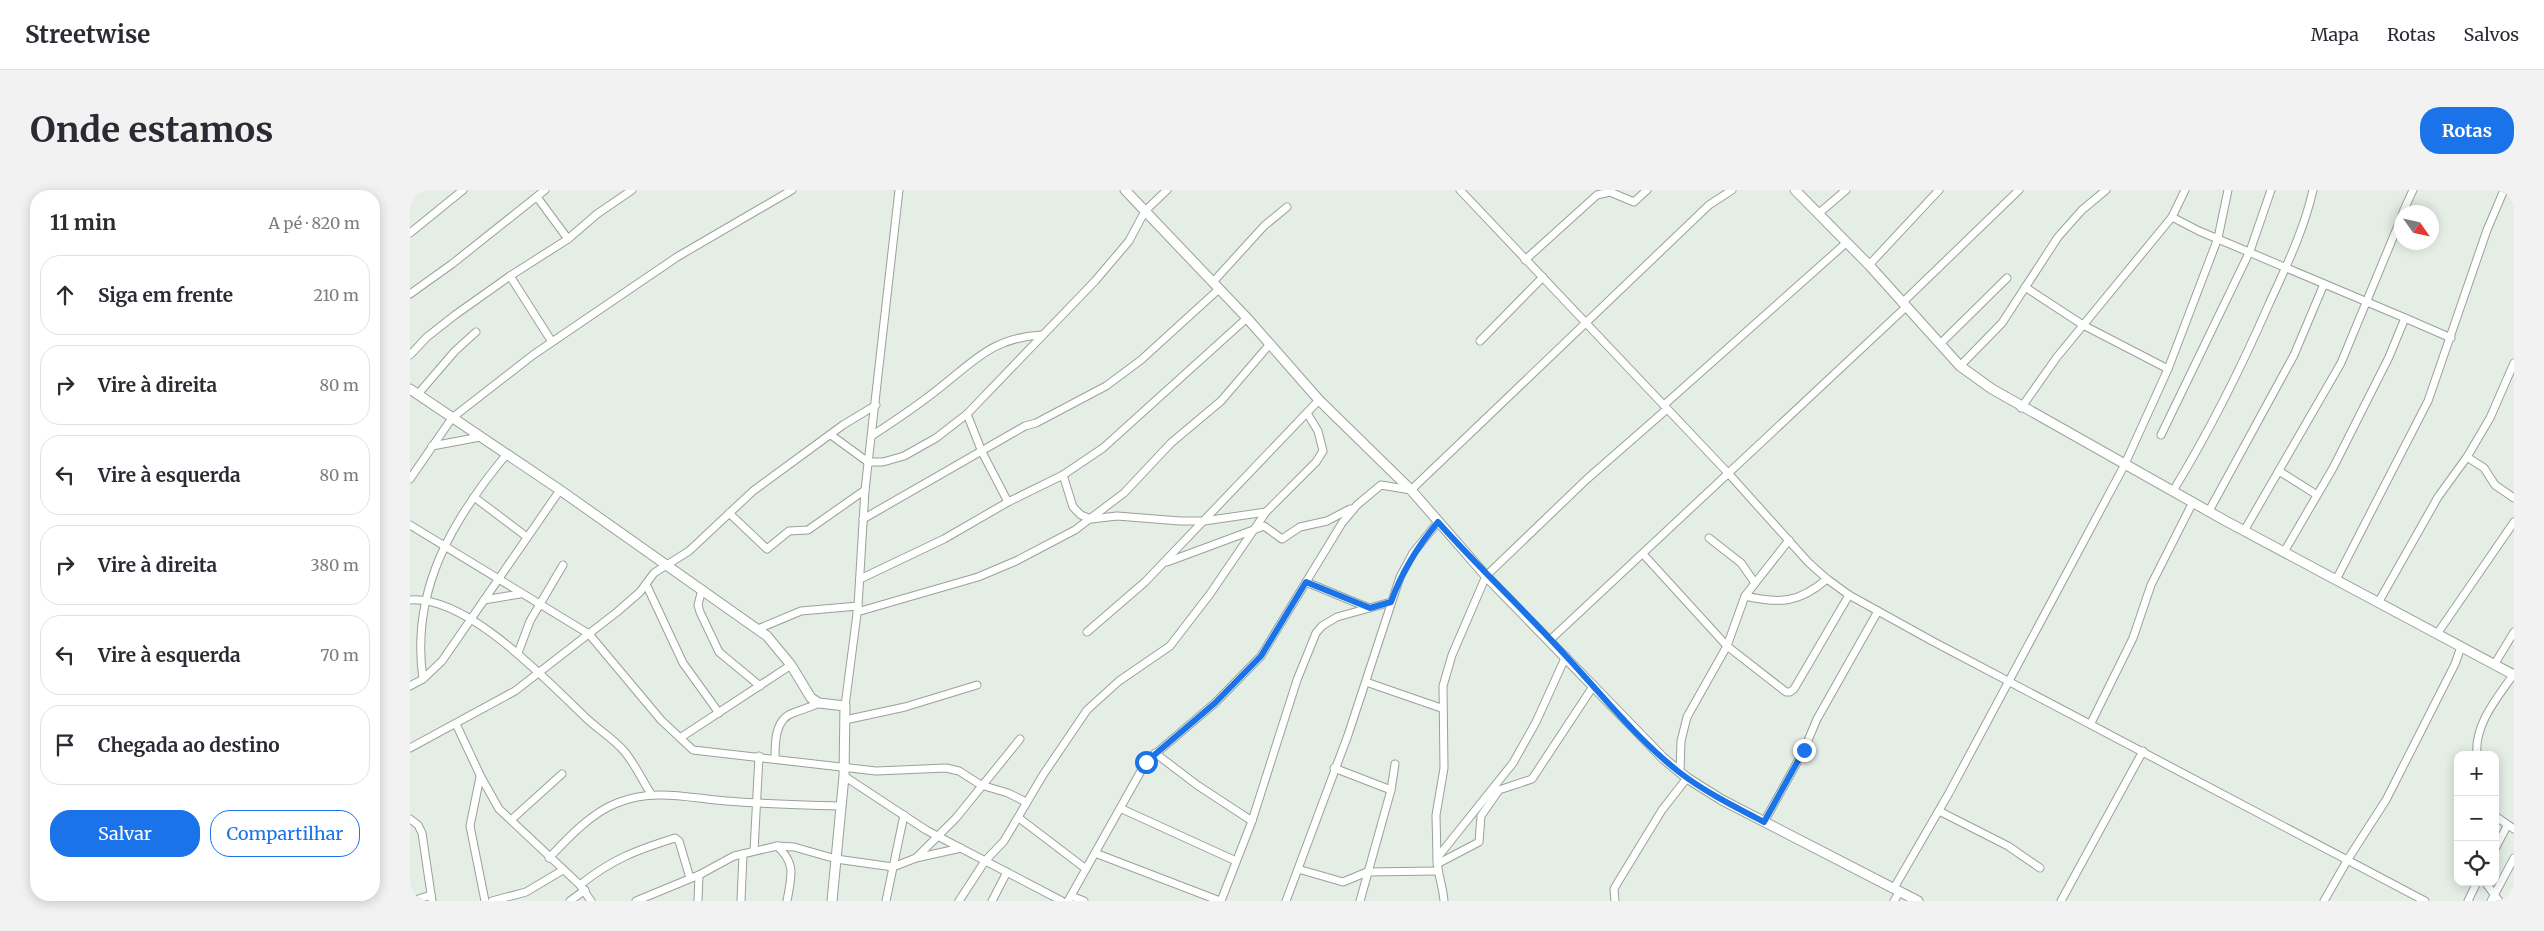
<!DOCTYPE html>
<html lang="pt">
<meta charset="utf-8">
<style>
body{margin:0;font-family:Merriweather,serif;background:#f2f2f3;color:#2b2b33}
.controls{position:absolute;right:15px;bottom:15px;display:grid;overflow:hidden;border-radius:10px;box-shadow:0 2px 12px #0003}
.controls button{width:45px;height:45px;display:grid;place-items:center;padding:0;border:0;border-bottom:1px solid #e1e1e2;background:#fff;color:#2b2b33;font:25px sans-serif}
.compass{position:absolute;left:1984px;top:15px;width:45px;height:45px;border-radius:50%;background:#fff;box-shadow:0 2px 12px #0003;rotate:124deg}
.stop{position:absolute;width:15px;height:15px;margin:-11px;border:4px solid #1a73e8;border-radius:50%;background:#fff}
.stop.end{background:#1a73e8;border-color:#fff;box-shadow:0 1px 5px #0008}
.list{margin:0;padding:0;list-style:none}
h2{display:flex;justify-content:space-between;align-items:center;height:65px;margin:0;padding:0 20px;font-size:21px}
h2 small{font-size:16px;font-weight:400;color:#7c7c81}
.list li{display:grid;grid-template-columns:32px 1fr auto;gap:15px;align-items:center;box-sizing:border-box;height:80px;margin:0 10px 10px;padding:0 10px;border:1px solid #e1e1e2;border-radius:20px}
.list b{display:block;font-size:19px;white-space:nowrap}
.list em{font-size:16px;font-style:normal;color:#7c7c81}
.actions{display:flex;gap:10px;padding:15px 20px}
.actions a{flex:1;padding:11px 0;border:1px solid #1a73e8;border-radius:20px;text-align:center;font-size:18px;color:#1a73e8}
.actions .main{background:#1a73e8;color:#fff}
.icon{flex:none;width:28px;height:28px;fill:none;stroke:currentColor;stroke-width:2;stroke-linecap:round;stroke-linejoin:round}
.map{position:relative;flex:none;width:2104px;height:711px;overflow:hidden;border-radius:20px}
header{display:flex;align-items:center;gap:30px;box-sizing:border-box;height:70px;padding:0 25px;background:#fff;border-bottom:1px solid #e1e1e2}
header strong{font-size:24px}
nav{display:flex;gap:28px;margin-inline-start:auto;font-size:18px}
.intro{display:flex;align-items:center;justify-content:space-between;box-sizing:border-box;height:120px;padding:0 30px}
h1{margin:0;font-size:35px}
.button{padding:12px 22px;border-radius:20px;background:#1a73e8;color:#fff;font-size:18px;font-weight:700}
main{display:flex;gap:30px;padding:0 30px}
aside{flex:1;background:#fff;border-radius:20px;box-shadow:0 2px 12px #0003}
.map>svg:first-child{display:block}
.lines{fill:none;stroke-linecap:round;stroke-linejoin:round}
.minor-casing{stroke:#98a299;stroke-width:9}
.tertiary-casing{stroke:#98a299;stroke-width:11}
.minor{stroke:#fff;stroke-width:7}
.tertiary{stroke:#fff;stroke-width:9}
.route{stroke:#1a73e8;stroke-width:6}
</style>
<header>
<strong>Streetwise</strong>
<nav><a>Mapa</a><a>Rotas</a><a>Salvos</a></nav>
</header>
<div class="intro"><h1>Onde estamos</h1><a class="button">Rotas</a></div>
<main>
<aside>
<h2>11 min<small>A pé · 820 m</small></h2>
<ul class="list">
<li><svg class="icon" aria-label="ahead" viewBox="0 0 24 24"><path d="M12 20V5M6 11l6-6 6 6"/></svg><div><b>Siga em frente</b></div><em>210 m</em></li>
<li><svg class="icon" aria-label="right" viewBox="0 0 24 24"><path d="M7 20v-9h11M14 6l5 5-5 5"/></svg><div><b>Vire à direita</b></div><em>80 m</em></li>
<li><svg class="icon" aria-label="left" viewBox="0 0 24 24"><path d="M17 20v-9H6M10 6l-5 5 5 5"/></svg><div><b>Vire à esquerda</b></div><em>80 m</em></li>
<li><svg class="icon" aria-label="right" viewBox="0 0 24 24"><path d="M7 20v-9h11M14 6l5 5-5 5"/></svg><div><b>Vire à direita</b></div><em>380 m</em></li>
<li><svg class="icon" aria-label="left" viewBox="0 0 24 24"><path d="M17 20v-9H6M10 6l-5 5 5 5"/></svg><div><b>Vire à esquerda</b></div><em>70 m</em></li>
<li><svg class="icon" aria-label="arrive" viewBox="0 0 24 24"><path d="M6 21V4h12l-3 4 3 4H6"/></svg><div><b>Chegada ao destino</b></div></li>
</ul>
<div class="actions"><a class="main">Salvar</a><a>Compartilhar</a></div>
</aside>
<div class="map">
<svg width="2104" height="711" viewBox="0 0 2104 711">
<rect width="100%" height="100%" fill="#e4eee5"/>
<g class="lines">
<g class="minor-casing">
<g id="minor">
<polyline points="1050,0 1319,284 1398,372 1417,389 1439,405 1524,452 2015,711"/>
<polyline points="127,7 158,49"/>
<polyline points="1993,22 2003,0"/>
<polyline points="1408,24 1436,0"/>
<polyline points="1762,27 1789,41 1995,128"/>
<polyline points="0,43 53,0"/>
<polyline points="1115,70 1187,5 1200,2 1224,12 1237,0"/>
<polyline points="1459,75 1529,0"/>
<polyline points="100,86 142,152"/>
<polyline points="803,92 854,36 877,17"/>
<polyline points="1615,97 1673,135 1758,179"/>
<polyline points="0,104 42,74 135,0"/>
<polyline points="1492,113 1609,0"/>
<polyline points="1070,151 1133,87"/>
<polyline points="1530,154 1597,88"/>
<polyline points="0,165 17,147 45,125 100,86 158,49 187,24 222,0"/>
<polyline points="1550,176 1592,133 1648,47 1672,20 1696,0"/>
<polyline points="8,204 45,161 66,142"/>
<polyline points="1254,215 1436,53"/>
<polyline points="1611,218 1647,167 1762,27 1775,0"/>
<polyline points="557,224 572,262 598,312"/>
<polyline points="421,245 458,272 473,272 494,266 526,248 557,224 685,91 719,51 735,21 757,0"/>
<path d="M 463,245 C 486,230 510,214 532,196 C 566,169 585,147 632,145"/>
<polyline points="1751,245 1840,61 1861,0"/>
<polyline points="22,256 70,247"/>
<polyline points="2057,267 2074,278 2085,295 2104,308"/>
<polyline points="1869,281 1907,305"/>
<polyline points="653,285 663,317 671,325 681,329 707,326 770,331 794,331 856,322 906,272 913,261 908,241 897,223"/>
<polyline points="0,289 42,228 123,165 267,67 382,0"/>
<path d="M 1763,301 C 1799,242 1831,178 1859,114 C 1876,77 1894,40 1903,0"/>
<polyline points="64,307 117,347"/>
<polyline points="1799,321 1884,165 1914,94"/>
<polyline points="319,323 357,359 379,341 398,340 455,300"/>
<polyline points="453,329 615,236 626,233 696,196 731,170 809,99"/>
<polyline points="0,335 179,444 251,530 283,560 466,581 536,578 549,581 571,595 598,603 616,612"/>
<polyline points="1834,341 1931,173 1992,26"/>
<polyline points="1299,348 1331,373 1345,393"/>
<polyline points="1874,362 1923,278 1979,167 1995,128 2041,148"/>
<polyline points="1233,364 1317,456 1376,502 1380,502 1384,499 1439,405"/>
<polyline points="757,372 854,336 872,349 890,337 917,331 940,319"/>
<polyline points="450,389 534,349 598,312 653,285 693,258 837,128"/>
<polyline points="1926,390 2018,211 2077,40 2094,0"/>
<polyline points="896,392 959,418"/>
<polyline points="236,394 273,473 309,523"/>
<polyline points="292,399 288,415 290,422 309,462 350,496"/>
<path d="M 1335,406 C 1370,414 1389,413 1417,389"/>
<path d="M 0,410 C 58,406 135,489 174,526 C 187,539 203,548 214,561 C 225,574 232,590 241,604"/>
<polyline points="74,410 110,404"/>
<polyline points="1968,413 2028,307 2057,267 2080,228 2104,173"/>
<polyline points="447,422 568,387 606,371 665,340 714,303 761,253 811,211 860,154"/>
<polyline points="348,439 391,421 448,416"/>
<polyline points="677,442 735,392 909,210"/>
<polyline points="2027,444 2104,332"/>
<polyline points="1140,450 1496,117"/>
<polyline points="108,463 120,431 153,375"/>
<polyline points="2084,475 2104,442"/>
<path d="M 13,489 C 0,400 43,329 96,265"/>
<polyline points="956,492 1031,518"/>
<polyline points="0,496 13,489 32,471 150,300"/>
<polyline points="435,516 448,416 455,300 489,0"/>
<polyline points="435,530 495,517 567,495"/>
<polyline points="1681,533 1723,448 1741,395 1783,312"/>
<polyline points="46,534 71,587 89,619 170,695 181,711"/>
<polyline points="270,548 381,475"/>
<polyline points="0,558 105,501 207,422 230,402 244,383 279,361 343,301 433,235 466,215"/>
<polyline points="745,563 787,595 842,631"/>
<path d="M 2067,565 C 2064,535 2087,508 2103,485"/>
<path d="M 365,568 C 365,552 365,529 383,523 C 393,519 399,518 409,513"/>
<polyline points="924,578 981,600"/>
<polyline points="1270,582 1271,551 1277,527 1317,456 1335,406 1379,350"/>
<polyline points="434,586 516,640 652,711"/>
<polyline points="70,587 60,636 75,711"/>
<polyline points="712,619 826,671"/>
<polyline points="1529,621 1598,656 1630,678"/>
<polyline points="2085,626 2104,639"/>
<polyline points="609,628 676,679"/>
<polyline points="0,629 8,635 12,643 22,711"/>
<polyline points="101,630 152,584"/>
<polyline points="1354,632 1394,560 1407,529 1468,421"/>
<path d="M 367,656 C 387,674 381,687 377,711"/>
<polyline points="2085,659 2097,636"/>
<polyline points="344,661 349,566"/>
<polyline points="685,663 810,711"/>
<polyline points="507,667 546,628 610,549"/>
<path d="M 139,668 C 158,648 181,623 207,613 C 243,598 279,608 316,611 C 354,614 392,615 431,616"/>
<polyline points="1027,668 1026,625 1034,578 1033,496 1042,465 1076,386 1177,289 1257,219"/>
<polyline points="1027,674 1069,652 1071,626 1089,600 1122,589 1184,495"/>
<polyline points="888,679 933,692 957,682 1027,681"/>
<polyline points="2075,692 2089,711"/>
<path d="M 170,695 C 202,669 227,660 265,648 L 269,651 L 280,688"/>
<polyline points="1484,698 1539,603 1714,276 1758,179 1808,48 1818,0"/>
<polyline points="661,706 674,711"/>
<polyline points="2,711 21,705"/>
<polyline points="82,711 116,702 153,680"/>
<polyline points="160,711 175,700"/>
<polyline points="226,711 289,685 324,666 367,656 384,657 426,669 483,677 506,668 551,658"/>
<polyline points="288,711 289,685"/>
<polyline points="331,711 333,664"/>
<polyline points="476,711 494,625"/>
<polyline points="549,711 575,671 594,651 633,585 677,520 709,491 760,456 800,404 856,322"/>
<polyline points="582,711 597,682"/>
<polyline points="658,711 736,572 805,513 851,466 932,333 947,315 971,295 1001,300 1299,15 1322,0"/>
<polyline points="811,711 842,631 887,490 906,443 912,436 927,427 981,412"/>
<polyline points="876,711 938,545 990,387 1003,363 1028,332"/>
<polyline points="950,711 981,600 985,574"/>
<path d="M 1034,711 C 1033,696 1027,683 1027,668 L 1103,573 L 1126,532 L 1156,466"/>
<polyline points="1205,711 1204,699 1208,692 1252,620 1277,588"/>
<polyline points="1484,711 1490,701"/>
<polyline points="1651,711 1733,561"/>
<polyline points="1914,711 1938,669 1976,610 2045,474 2051,457"/>
<polyline points="2058,711 2067,692"/>
<polyline points="2081,711 2104,668"/>
<polyline points="2102,711 2104,706"/>
</g>
</g>
<g class="tertiary-casing">
<g id="tertiary">
<polyline points="715,0 837,128 909,210 1001,300 1076,386 1253,568 1277,588 1312,610 1508,711"/>
<polyline points="1385,0 1459,75 1550,176 1582,199 1814,330 2104,485"/>
<polyline points="0,199 150,300 357,446 381,475 401,508 409,513 435,516 434,586 422,711"/>
</g>
</g>
<use href="#minor" class="minor"/>
<use href="#tertiary" class="tertiary"/>
</g>
<g class="lines">
<path class="route" d="M 736,572 L 805,513 L 851,466 L 896,392 L 960,418 L 981,412 C 992,381 1007,357 1028,332 C 1069,378 1114,420 1156,466 C 1192,505 1227,549 1269,582 C 1295,602 1325,617 1354,632 L 1394,560"/>
</g>
</svg>
<div class="controls">
<button>+</button>
<button>−</button>
<button><svg class="icon" aria-label="locate" viewBox="0 0 24 24"><circle cx="12" cy="12" r="6"/><path d="M12 2v4M12 18v4M2 12h4M18 12h4"/></svg></button>
</div>
<svg class="compass" viewBox="-18 -18 36 36"><path d="M0-13l5 13h-10z" fill="#e53935"/><path d="M0 13l5-13h-10z" fill="#7c7c81"/></svg>
<div class="stop" style="left:736px;top:572px"></div>
<div class="stop end" style="left:1394px;top:560px"></div>
</div>
</main>
